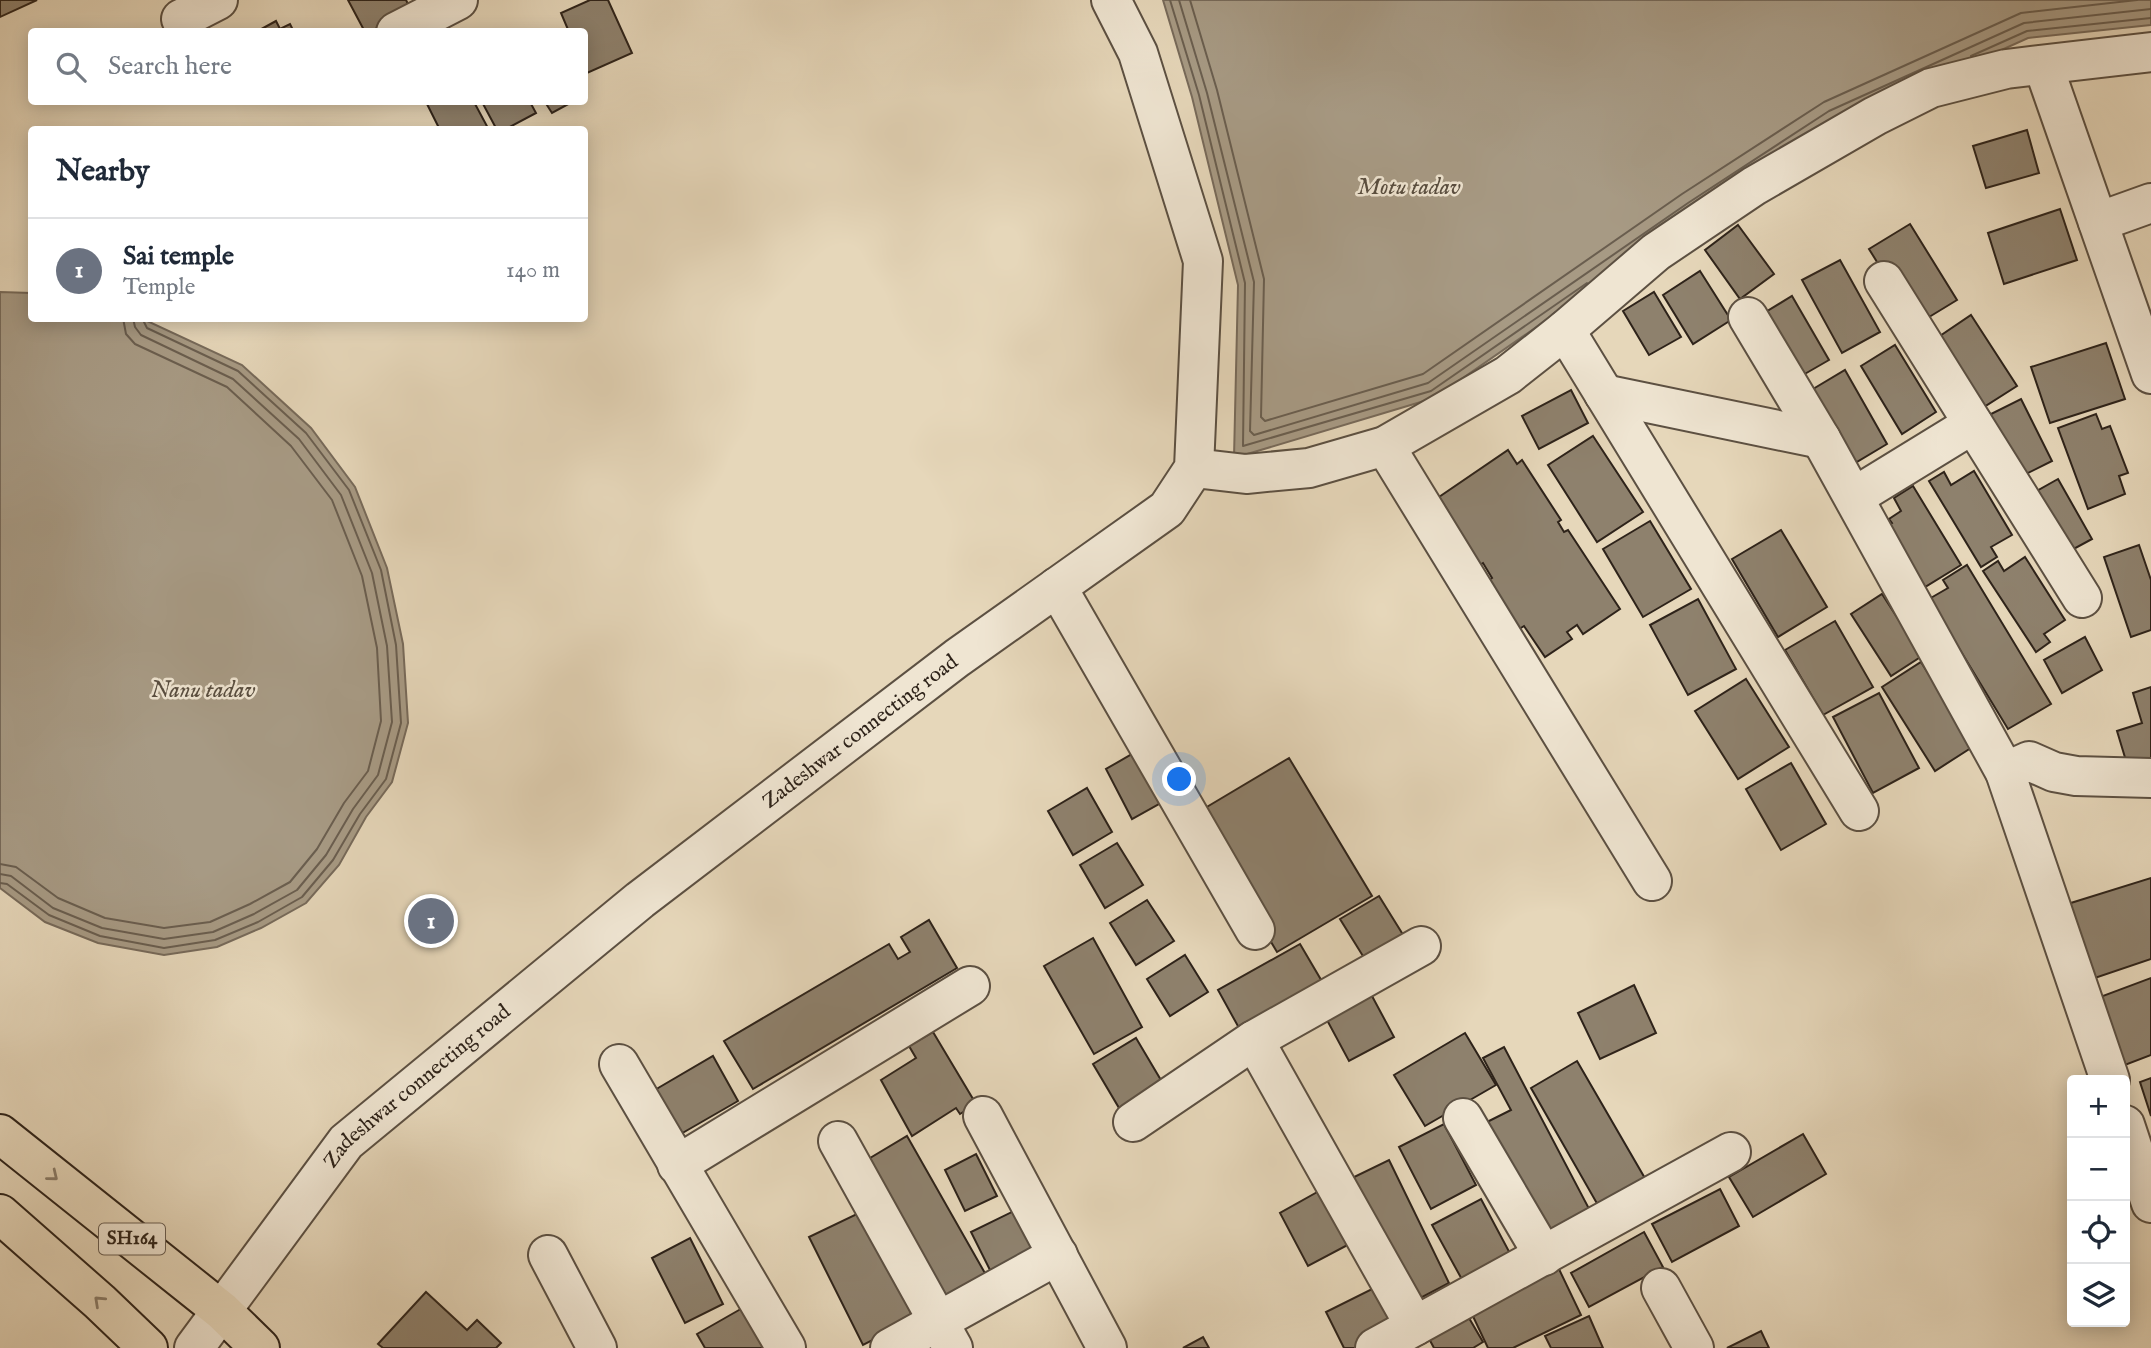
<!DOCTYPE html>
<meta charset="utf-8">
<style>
body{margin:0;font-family:"IM FELL English",serif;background:#f2f2f3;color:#1f2937}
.controls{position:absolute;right:21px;bottom:21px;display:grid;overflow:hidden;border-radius:7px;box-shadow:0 4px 18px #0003}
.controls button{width:63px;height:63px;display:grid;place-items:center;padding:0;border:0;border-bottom:2px solid #e0e1e3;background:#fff;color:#1f2937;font:35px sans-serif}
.you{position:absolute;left:1180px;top:780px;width:24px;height:24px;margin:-18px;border:5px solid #fff;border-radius:50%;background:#1a73e8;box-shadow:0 0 0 10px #1a73e833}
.badge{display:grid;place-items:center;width:46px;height:46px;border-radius:50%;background:#d93025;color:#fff;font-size:23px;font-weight:700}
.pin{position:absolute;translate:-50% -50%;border:4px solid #fff;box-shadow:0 2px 7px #0006}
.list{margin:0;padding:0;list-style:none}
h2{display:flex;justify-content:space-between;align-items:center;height:91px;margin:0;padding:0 28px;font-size:30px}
h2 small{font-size:23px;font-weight:400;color:#747a83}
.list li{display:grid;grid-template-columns:46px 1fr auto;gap:21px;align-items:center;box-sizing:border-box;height:105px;padding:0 28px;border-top:2px solid #e0e1e3}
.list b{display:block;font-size:26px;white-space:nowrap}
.list p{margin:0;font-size:23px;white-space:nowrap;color:#747a83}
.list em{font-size:23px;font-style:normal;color:#747a83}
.icon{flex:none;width:38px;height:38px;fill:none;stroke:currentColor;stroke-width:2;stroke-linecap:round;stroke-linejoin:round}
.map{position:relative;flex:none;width:2151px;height:1348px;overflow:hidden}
.search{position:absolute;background:#fff;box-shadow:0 4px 18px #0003;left:28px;top:28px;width:560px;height:77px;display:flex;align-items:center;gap:18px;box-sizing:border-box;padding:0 24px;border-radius:7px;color:#747a83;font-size:26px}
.panel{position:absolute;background:#fff;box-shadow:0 4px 18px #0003;left:28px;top:126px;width:560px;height:196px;border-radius:7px}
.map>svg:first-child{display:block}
.water{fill:#a79a84;stroke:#776a5a;stroke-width:2}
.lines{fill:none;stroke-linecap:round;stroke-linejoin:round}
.shore{stroke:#6a5e4f;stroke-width:2}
.building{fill:#8e816d;stroke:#2e231a;stroke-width:2}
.minor-casing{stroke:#5c5042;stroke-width:42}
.major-casing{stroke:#2e231a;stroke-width:42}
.minor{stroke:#efe5d2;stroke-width:38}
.major{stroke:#e6d7ba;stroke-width:38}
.oneway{stroke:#8a7d6a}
.labels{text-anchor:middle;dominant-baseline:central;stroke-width:5;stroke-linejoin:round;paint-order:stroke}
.shield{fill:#efe5d2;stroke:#685d51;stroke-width:2}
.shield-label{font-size:19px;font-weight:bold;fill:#2e231a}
.street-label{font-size:21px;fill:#2e231a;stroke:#efe5d2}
.water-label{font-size:23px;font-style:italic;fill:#584d3f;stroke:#efe5d2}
</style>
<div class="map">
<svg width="2151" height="1348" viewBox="0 0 2151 1348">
<rect width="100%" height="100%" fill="#e6d7ba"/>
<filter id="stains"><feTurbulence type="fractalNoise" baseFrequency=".00286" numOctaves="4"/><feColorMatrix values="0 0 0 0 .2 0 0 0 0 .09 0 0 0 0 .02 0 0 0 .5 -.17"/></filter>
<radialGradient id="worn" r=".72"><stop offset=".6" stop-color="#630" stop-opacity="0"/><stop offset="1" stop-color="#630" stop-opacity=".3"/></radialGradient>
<g class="water">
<polygon points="1163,0 2151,0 2151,25 2028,38 1835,125 1697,216 1434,398 1234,458 1238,285 1192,97"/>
<polygon points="0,292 31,293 32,318 143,319 242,365 311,428 355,487 387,568 403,644 408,723 392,782 366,817 339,865 306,903 261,928 217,947 164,955 98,943 45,922 0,888"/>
</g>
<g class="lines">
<g class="shore">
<polyline points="1170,0 1199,95 1245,283 1243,446 1431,391 1587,283"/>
<polyline points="1179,0 1207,93 1254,282 1250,431 1254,435 1428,383 1688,203 1829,111 2024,23 2151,9"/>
<polyline points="1190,0 1217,90 1264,279 1261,417 1265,421 1423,374 1682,194 1824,102 2021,13 2137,0"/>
<polyline points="1971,56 2027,31 2151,18"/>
<polyline points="0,864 16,867 58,898 105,918 164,928 210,922 250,904 290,882 317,849 344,803 368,771 381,721 377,648 362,576 332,500 291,446 227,387 135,344 126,334 123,318"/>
<polyline points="0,874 11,876 53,908 102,928 164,939 213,932 254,914 297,890 326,855 353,809 378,775 392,722 387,646 372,573 341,495 299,439 233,379 141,335 135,327 133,318"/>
<polyline points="0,883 7,884 49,915 100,936 164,948 215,940 258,922 302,897 333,860 360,814 386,779 401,723 396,645 381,570 349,490 306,433 238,371 147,328 142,318"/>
</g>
</g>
<g class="building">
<polygon points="0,0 37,0 0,17"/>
<polygon points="348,0 406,0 411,10 370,32 365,32"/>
<polygon points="590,0 608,0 632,53 587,73 584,67 584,32 569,32 561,13"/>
<polygon points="276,21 280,29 290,24 294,32 256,32"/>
<polygon points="426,102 474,102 489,130 440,130"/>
<polygon points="482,102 530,102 536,113 504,130 497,130"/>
<polygon points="545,102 572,102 552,113"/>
<polygon points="2027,130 2039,173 1986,188 1973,146"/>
<polygon points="2060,209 2077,260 2004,284 1988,233"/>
<polygon points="1910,224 1957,300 1916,325 1869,249"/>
<polygon points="1738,225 1774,274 1740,299 1705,250"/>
<polygon points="1840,260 1880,332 1842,353 1802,280"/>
<polygon points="1700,271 1731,320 1693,344 1663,295"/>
<polygon points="1654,292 1681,337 1649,355 1623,311"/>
<polygon points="1792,296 1829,360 1796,379 1759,316"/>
<polygon points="1971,315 2017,386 1976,412 1931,342"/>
<polygon points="2106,343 2125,399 2050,423 2031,367"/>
<polygon points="1895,345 1936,412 1902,434 1861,366"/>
<polygon points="1845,370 1887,444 1850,466 1808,392"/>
<polygon points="1571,390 1588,423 1539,449 1522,416"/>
<polygon points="2021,399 2052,461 2012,481 1981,419"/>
<polygon points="2096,414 2102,429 2110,426 2128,473 2119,476 2125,494 2088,509 2058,428"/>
<polygon points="1593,436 1643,512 1597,542 1548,465"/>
<polygon points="1508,450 1517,464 1522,460 1561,520 1558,522 1564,532 1568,530 1620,609 1583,634 1577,625 1567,632 1572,639 1545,657 1524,626 1513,633 1481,585 1492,578 1483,563 1473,569 1439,517 1448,511 1439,497"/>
<polygon points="1974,471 2012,535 1991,547 1997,557 1981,567 1929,481 1944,472 1951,485"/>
<polygon points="2058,479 2092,539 2059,557 2026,497"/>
<polygon points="1913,486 1961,565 1925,587 1888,526 1892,523 1889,519 1901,511 1894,498"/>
<polygon points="1650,521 1691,589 1643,617 1603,549"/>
<polygon points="1781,530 1827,607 1778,637 1732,559"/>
<polygon points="2139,545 2151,580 2151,630 2131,637 2104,557"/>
<polygon points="2025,557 2065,620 2044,634 2050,642 2036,652 1983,571 1998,561 2004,571"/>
<polygon points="1967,565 2051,704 2008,729 1929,599 1948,588 1943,580"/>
<polygon points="1882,594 1922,656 1891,676 1851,614"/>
<polygon points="1698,599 1736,669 1688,695 1650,625"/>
<polygon points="1835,621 1873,687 1823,715 1785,650"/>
<polygon points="2085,637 2102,670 2062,693 2044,660"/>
<polygon points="1921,662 1974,746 1935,771 1882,687"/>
<polygon points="1746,679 1789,747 1738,779 1695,711"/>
<polygon points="2151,687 2151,767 2130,774 2117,731 2142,723 2133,693"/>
<polygon points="1879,693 1919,768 1873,793 1833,717"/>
<polygon points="1139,750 1166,800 1132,819 1106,769"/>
<polygon points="1289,758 1372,896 1277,952 1195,814"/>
<polygon points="1791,763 1826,824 1781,850 1746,789"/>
<polygon points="1087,788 1112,832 1073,855 1048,811"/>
<polygon points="1117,843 1143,885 1105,908 1080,865"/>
<polygon points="2151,878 2151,959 2083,982 2058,907"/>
<polygon points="1379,896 1410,946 1371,969 1340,919"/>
<polygon points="1147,900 1174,941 1136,965 1110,923"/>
<polygon points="929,920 957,968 753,1089 724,1041 889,944 898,959 910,952 901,937"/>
<polygon points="1093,938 1142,1027 1094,1054 1044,966"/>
<polygon points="1300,944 1327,990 1244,1037 1218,990"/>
<polygon points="1185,955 1208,992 1170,1016 1147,979"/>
<polygon points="2151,978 2151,1055 2117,1068 2092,1000"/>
<polygon points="1365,983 1394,1037 1349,1061 1320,1007"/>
<polygon points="1634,985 1656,1033 1600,1059 1578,1013"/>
<polygon points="933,1032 976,1104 960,1114 956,1108 912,1136 881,1080 916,1058 909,1046"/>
<polygon points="1465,1033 1496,1085 1425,1126 1394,1075"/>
<polygon points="1136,1038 1168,1092 1125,1118 1093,1064"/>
<polygon points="1504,1047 1596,1222 1552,1246 1487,1122 1511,1110 1483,1058"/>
<polygon points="713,1056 738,1101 679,1135 653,1091"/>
<polygon points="1577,1061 1650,1187 1603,1214 1531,1088"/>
<polygon points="2151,1078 2151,1116 2140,1082"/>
<polygon points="1444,1124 1476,1185 1431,1209 1399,1147"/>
<polygon points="1803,1134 1826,1174 1753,1217 1729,1177"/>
<polygon points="907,1136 990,1282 943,1309 860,1164"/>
<polygon points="976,1154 997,1196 965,1211 945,1170"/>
<polygon points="1389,1160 1449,1283 1409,1304 1348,1180"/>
<polygon points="1328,1186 1357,1240 1308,1266 1280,1213"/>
<polygon points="1720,1189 1739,1226 1672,1262 1652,1224"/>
<polygon points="1481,1199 1513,1259 1465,1285 1432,1225"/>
<polygon points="1018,1209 1041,1255 994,1278 971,1232"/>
<polygon points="861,1212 914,1319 863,1345 809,1237"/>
<polygon points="1644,1232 1663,1267 1589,1307 1571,1273"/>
<polygon points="690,1238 723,1304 685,1323 652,1258"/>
<polygon points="1558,1267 1581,1315 1513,1348 1488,1348 1470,1310"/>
<polygon points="1380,1285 1401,1329 1362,1348 1344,1348 1326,1312"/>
<polygon points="426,1292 467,1330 477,1320 501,1343 496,1348 383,1348 378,1344"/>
<polygon points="746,1306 769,1348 705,1348 697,1334"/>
<polygon points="1589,1316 1603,1348 1551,1348 1545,1336"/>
<polygon points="1469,1318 1483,1342 1473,1348 1434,1348 1426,1333"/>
<polygon points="1761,1331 1769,1348 1727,1348"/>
<polygon points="1203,1337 1209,1348 1183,1348"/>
</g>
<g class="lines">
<g class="minor-casing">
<g id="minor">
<polyline points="181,19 218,0"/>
<polyline points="396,32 458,0"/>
<polyline points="2043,65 2151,374"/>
<polyline points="2098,222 2151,203"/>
<polyline points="1884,281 2082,598"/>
<polyline points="1748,317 1821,439 2005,772 2110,1080"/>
<polyline points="1565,330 1859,811"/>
<polyline points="1604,394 1821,439"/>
<polyline points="1385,446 1652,881"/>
<polyline points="1194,468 1246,474 1309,468 1385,446 1508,375 1565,330 1656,252 1754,186 1875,116 1931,88 2006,69 2151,52"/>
<polyline points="1854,497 1973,424"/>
<polyline points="1057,587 1255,930"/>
<polyline points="2005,772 2029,761 2054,772 2076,776 2151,778"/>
<polyline points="1254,1040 1415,1326"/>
<polyline points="619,1064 786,1348"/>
<polyline points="983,1116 1107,1348"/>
<polyline points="1463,1118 1544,1256"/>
<polyline points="1133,1122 1254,1040 1421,946"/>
<polyline points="2125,1125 2151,1203"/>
<polyline points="838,1141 953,1348"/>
<polyline points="677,1165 970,986"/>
<polyline points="548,1255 597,1348"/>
<polyline points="1661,1288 1694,1348"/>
<path id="s1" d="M 194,1348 L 346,1142 L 640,900 L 957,658 L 1167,509 L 1194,468 L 1203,261 L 1138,53 L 1111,0"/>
<polyline points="890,1348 1058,1255"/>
<polyline points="1375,1348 1731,1152"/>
</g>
</g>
<g class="major-casing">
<g id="major">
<polyline points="0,1134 222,1311 260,1348"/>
<polyline points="0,1214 100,1302 148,1348"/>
</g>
</g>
<use href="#minor" class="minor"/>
<use href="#major" class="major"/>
</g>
<defs><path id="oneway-chevron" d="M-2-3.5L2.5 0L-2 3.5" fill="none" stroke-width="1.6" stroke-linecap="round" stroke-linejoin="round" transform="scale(1.75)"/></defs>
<g class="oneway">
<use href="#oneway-chevron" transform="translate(53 1176) rotate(39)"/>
<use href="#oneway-chevron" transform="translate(99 1301) rotate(-137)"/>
</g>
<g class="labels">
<rect class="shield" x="99" y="1223.5" width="66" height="31" rx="5"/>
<g class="shield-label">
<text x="132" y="1239">SH164</text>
</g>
<g class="street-label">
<text stroke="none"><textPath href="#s1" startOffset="914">Zadeshwar connecting road</textPath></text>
<text stroke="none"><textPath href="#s1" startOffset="346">Zadeshwar connecting road</textPath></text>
</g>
<g class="water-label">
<text x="1409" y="187">Motu tadav</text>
<text x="203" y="690">Nanu tadav</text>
</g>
</g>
<rect width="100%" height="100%" filter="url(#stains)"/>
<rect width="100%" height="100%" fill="url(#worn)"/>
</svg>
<div class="controls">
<button>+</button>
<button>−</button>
<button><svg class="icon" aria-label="locate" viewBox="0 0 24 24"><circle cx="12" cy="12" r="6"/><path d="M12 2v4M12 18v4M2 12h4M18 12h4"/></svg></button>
<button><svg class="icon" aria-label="layers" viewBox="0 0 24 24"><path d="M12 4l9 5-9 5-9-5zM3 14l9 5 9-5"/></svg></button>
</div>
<div class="you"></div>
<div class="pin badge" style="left:431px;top:921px;background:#6b7280">1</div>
<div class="search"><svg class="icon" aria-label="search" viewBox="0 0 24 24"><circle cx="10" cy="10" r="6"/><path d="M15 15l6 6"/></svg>Search here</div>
<section class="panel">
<h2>Nearby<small></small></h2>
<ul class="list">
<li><span class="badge" style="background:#6b7280">1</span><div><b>Sai temple</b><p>Temple</p></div><em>140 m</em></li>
</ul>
</section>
</div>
